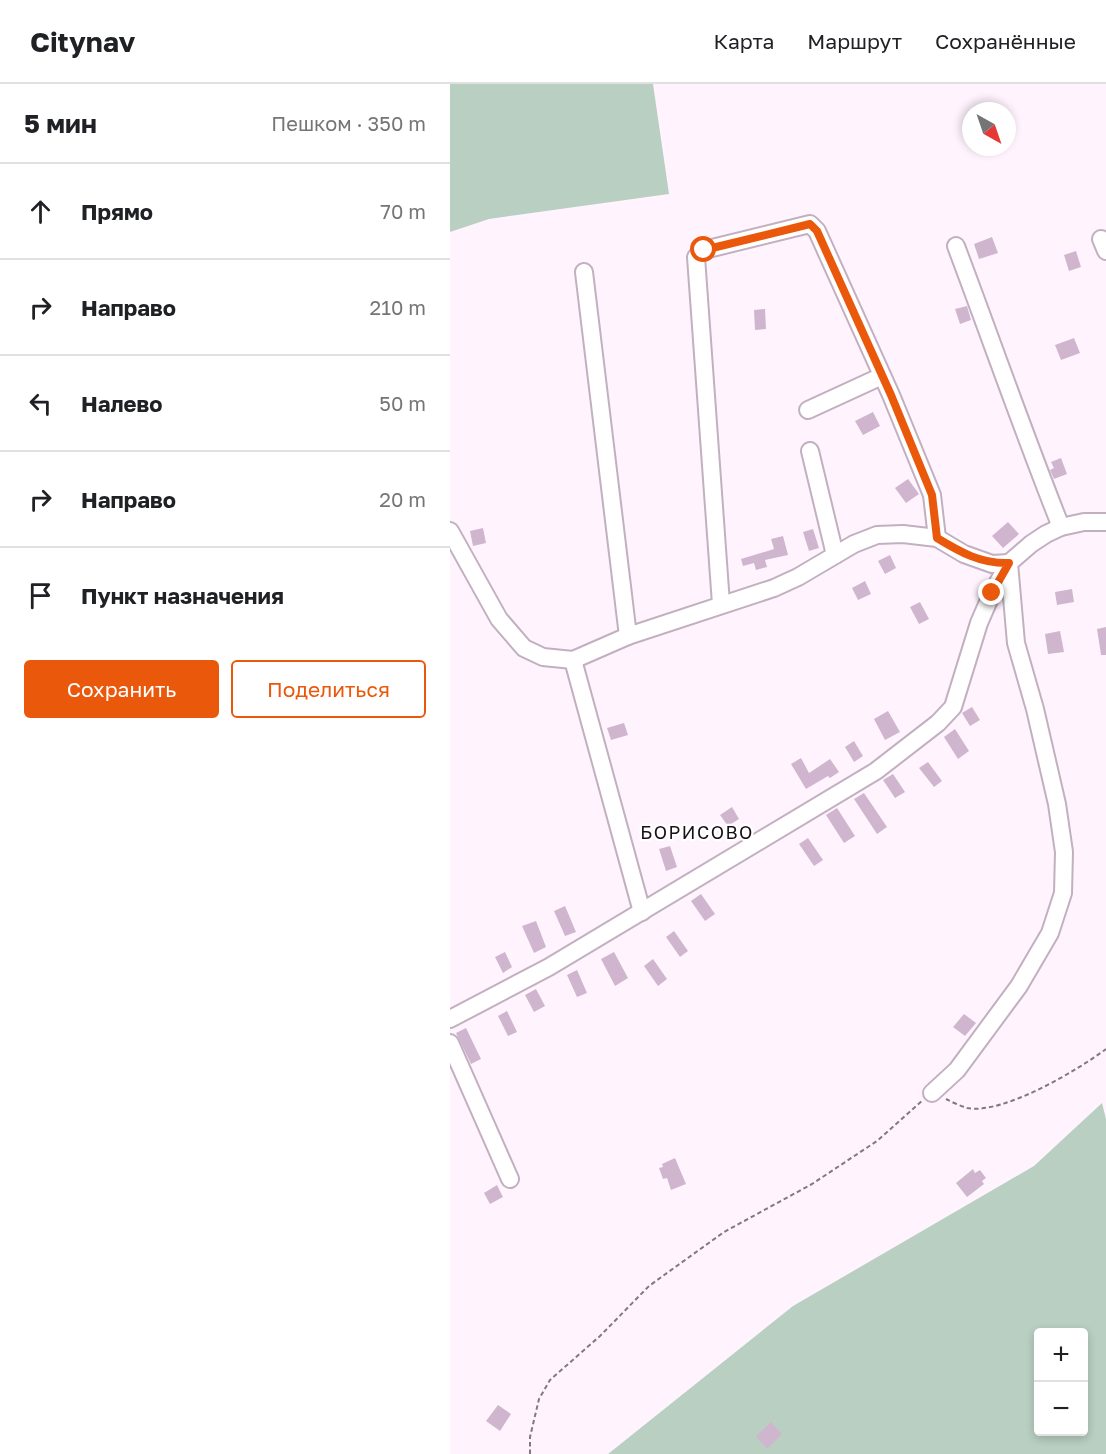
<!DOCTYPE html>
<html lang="ru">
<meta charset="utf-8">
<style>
body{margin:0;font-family:"Golos Text",sans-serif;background:#f6f6f6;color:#202124}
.controls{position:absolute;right:18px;bottom:18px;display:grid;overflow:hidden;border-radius:6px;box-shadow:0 3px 9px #0003}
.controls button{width:54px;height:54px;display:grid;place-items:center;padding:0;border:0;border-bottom:2px solid #e0e0e0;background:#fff;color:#202124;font:30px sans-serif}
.compass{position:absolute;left:512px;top:18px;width:54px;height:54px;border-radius:50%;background:#fff;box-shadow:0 3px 9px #0003;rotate:140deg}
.stop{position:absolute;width:18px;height:18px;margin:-14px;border:4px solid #ea580c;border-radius:50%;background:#fff}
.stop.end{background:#ea580c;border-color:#fff;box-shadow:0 2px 6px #0008}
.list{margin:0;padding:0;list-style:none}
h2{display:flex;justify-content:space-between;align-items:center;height:78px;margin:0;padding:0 24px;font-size:26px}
h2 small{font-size:20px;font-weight:400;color:#757577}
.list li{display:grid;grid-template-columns:39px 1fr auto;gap:18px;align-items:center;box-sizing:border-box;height:96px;padding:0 24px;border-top:2px solid #e0e0e0}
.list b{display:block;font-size:22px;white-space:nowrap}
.list em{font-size:20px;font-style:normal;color:#757577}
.actions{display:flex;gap:12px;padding:18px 24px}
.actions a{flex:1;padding:14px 0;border:2px solid #ea580c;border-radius:6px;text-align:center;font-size:21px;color:#ea580c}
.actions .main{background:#ea580c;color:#fff}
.icon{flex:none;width:33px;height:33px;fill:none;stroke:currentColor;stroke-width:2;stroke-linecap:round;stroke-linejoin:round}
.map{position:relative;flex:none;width:656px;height:1370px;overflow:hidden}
header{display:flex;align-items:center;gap:36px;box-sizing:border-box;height:84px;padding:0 30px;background:#fff;border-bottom:2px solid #e0e0e0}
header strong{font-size:28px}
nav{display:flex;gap:33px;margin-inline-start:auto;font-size:21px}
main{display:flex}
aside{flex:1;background:#fff}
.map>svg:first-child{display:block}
.green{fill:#b9cfc2;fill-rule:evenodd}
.building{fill:#cfb5ce}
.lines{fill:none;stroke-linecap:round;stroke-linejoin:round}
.minor-casing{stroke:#c2b0c1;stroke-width:20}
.path{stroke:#817880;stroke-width:2;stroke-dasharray:4.5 3;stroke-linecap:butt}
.minor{stroke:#fff;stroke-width:16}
.route{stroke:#ea580c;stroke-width:8}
.labels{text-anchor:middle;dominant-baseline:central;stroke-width:4.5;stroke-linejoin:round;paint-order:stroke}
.quarter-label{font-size:18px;letter-spacing:1.5px;fill:#171016;stroke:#fff}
</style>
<header>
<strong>Citynav</strong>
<nav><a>Карта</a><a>Маршрут</a><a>Сохранённые</a></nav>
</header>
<main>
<aside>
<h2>5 мин<small>Пешком · 350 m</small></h2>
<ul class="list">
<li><svg class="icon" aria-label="ahead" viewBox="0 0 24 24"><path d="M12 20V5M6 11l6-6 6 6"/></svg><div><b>Прямо</b></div><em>70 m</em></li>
<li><svg class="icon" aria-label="right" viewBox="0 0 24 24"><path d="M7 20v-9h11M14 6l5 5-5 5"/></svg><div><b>Направо</b></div><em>210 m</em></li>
<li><svg class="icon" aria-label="left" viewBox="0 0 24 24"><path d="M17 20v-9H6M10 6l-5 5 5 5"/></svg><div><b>Налево</b></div><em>50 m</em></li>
<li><svg class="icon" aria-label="right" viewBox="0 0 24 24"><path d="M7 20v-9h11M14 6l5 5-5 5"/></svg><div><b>Направо</b></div><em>20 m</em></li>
<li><svg class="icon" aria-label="arrive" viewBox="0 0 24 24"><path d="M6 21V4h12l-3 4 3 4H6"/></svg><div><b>Пункт назначения</b></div></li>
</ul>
<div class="actions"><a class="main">Сохранить</a><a>Поделиться</a></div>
</aside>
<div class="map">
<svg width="656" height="1370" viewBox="0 0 656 1370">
<rect width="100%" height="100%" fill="#fff4fe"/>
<g class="green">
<polygon points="0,0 203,0 219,110 39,135 0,148"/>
<path d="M 652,1019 L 656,1035 L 656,1370 L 158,1370 L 343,1222 L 584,1082 ZM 588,1248 L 634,1248 L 634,1348 L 588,1348 Z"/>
</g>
<g class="building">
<polygon points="542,153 548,169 529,175 524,160"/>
<polygon points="626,167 631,183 619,187 614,171"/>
<polygon points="517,222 521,236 510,240 505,225"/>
<polygon points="315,225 316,245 305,246 304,226"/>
<polygon points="624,254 630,269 611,276 605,261"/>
<polygon points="423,328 430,342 413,351 405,337"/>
<polygon points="611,374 617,390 604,395 600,386 604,384 601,378"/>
<polygon points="458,395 469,410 456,419 445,404"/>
<polygon points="558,438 569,450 553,464 542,452"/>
<polygon points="33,444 36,459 23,462 20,447"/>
<polygon points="363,445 369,464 359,467 353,448"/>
<polygon points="333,452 338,471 315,476 317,483 306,486 304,479 293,482 291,475 324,465 321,455"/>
<polygon points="440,471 446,484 435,490 428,477"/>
<polygon points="415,497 421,510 408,516 402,504"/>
<polygon points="622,505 624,518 607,521 605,508"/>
<polygon points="470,518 479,535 469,540 460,523"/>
<polygon points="656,543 656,571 651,571 647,545"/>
<polygon points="610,547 614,568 598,570 595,550"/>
<polygon points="522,623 530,636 520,642 512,629"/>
<polygon points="438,627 450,648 435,656 424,635"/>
<polygon points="174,639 178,651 161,656 157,644"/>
<polygon points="505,645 519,667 508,675 494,653"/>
<polygon points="404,657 413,672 404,678 395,663"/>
<polygon points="351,674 359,689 380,675 389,688 380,694 378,692 356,705 341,680"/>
<polygon points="478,678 492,697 484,703 469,684"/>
<polygon points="443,690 455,708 445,714 433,696"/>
<polygon points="414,709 437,743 427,750 404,715"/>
<polygon points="282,723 289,735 278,742 270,731"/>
<polygon points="387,724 405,752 394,759 376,731"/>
<polygon points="358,754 373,776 364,782 349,760"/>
<polygon points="220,762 227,783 216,787 209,765"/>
<polygon points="251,810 265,830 255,837 241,817"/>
<polygon points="115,822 126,848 115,852 104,827"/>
<polygon points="86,837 96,863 84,869 72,842"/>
<polygon points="224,847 238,867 230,873 216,853"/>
<polygon points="55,868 62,883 53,889 45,873"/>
<polygon points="164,868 178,894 165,902 151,875"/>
<polygon points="203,875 217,895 208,902 194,882"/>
<polygon points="127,886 137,909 127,913 117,891"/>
<polygon points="86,905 95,922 84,928 75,911"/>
<polygon points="57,927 67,948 58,952 48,932"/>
<polygon points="514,930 526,939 515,952 503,943"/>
<polygon points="16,944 31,975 21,980 6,949"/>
<polygon points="225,1074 236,1100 221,1106 217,1094 213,1095 209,1084 213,1083 212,1080"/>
<polygon points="523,1085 525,1089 530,1086 536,1094 532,1097 534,1100 517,1113 506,1099"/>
<polygon points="47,1101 53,1113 40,1120 34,1109"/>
<polygon points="48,1321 61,1330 50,1347 36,1337"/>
<polygon points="321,1338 332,1350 317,1365 306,1352"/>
</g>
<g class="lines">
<g class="minor-casing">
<g id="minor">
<polyline points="651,155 656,167"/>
<path d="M 506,162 C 541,255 574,350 611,443"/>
<polyline points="134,188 178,552"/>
<polyline points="358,326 432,292"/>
<polyline points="360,367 385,471"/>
<polyline points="0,447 49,535 74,564 93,573 123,576 178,552 324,504 348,493 404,460 427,451 453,450 487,454 514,470 542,480 559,479 566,559 585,625 607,720 614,768 613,809 600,849 569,902 507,986 482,1009"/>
<polyline points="271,520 246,173 254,166 360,140 367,147 441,311 482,411 487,454"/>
<polyline points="123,576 192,828"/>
<polyline points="0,935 99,883 426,687 488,639 503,623 529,539 542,509 559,479 581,460 596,450 611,443 634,438 656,438"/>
<polyline points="0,959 60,1095"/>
</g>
</g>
<g class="path">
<path d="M 496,1015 C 502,1018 510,1022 517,1024 C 553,1031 628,986 656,965"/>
<polyline points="80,1370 80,1353 89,1315 100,1296 150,1252 199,1202 274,1148 362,1100 427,1057 473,1016"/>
</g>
<use href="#minor" class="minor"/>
</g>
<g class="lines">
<path class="route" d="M 254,166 L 360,140 L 367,147 L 441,311 L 482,411 L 487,454 C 510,468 531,480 559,479 L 542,509"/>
</g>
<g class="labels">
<g class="quarter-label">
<text x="247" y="748">БОРИСОВО</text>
</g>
</g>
</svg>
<div class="controls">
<button>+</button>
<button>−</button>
</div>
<svg class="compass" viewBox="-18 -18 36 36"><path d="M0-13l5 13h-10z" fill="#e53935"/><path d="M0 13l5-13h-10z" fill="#757577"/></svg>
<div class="stop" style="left:254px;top:166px"></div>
<div class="stop end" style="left:542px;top:509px"></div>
</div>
</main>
